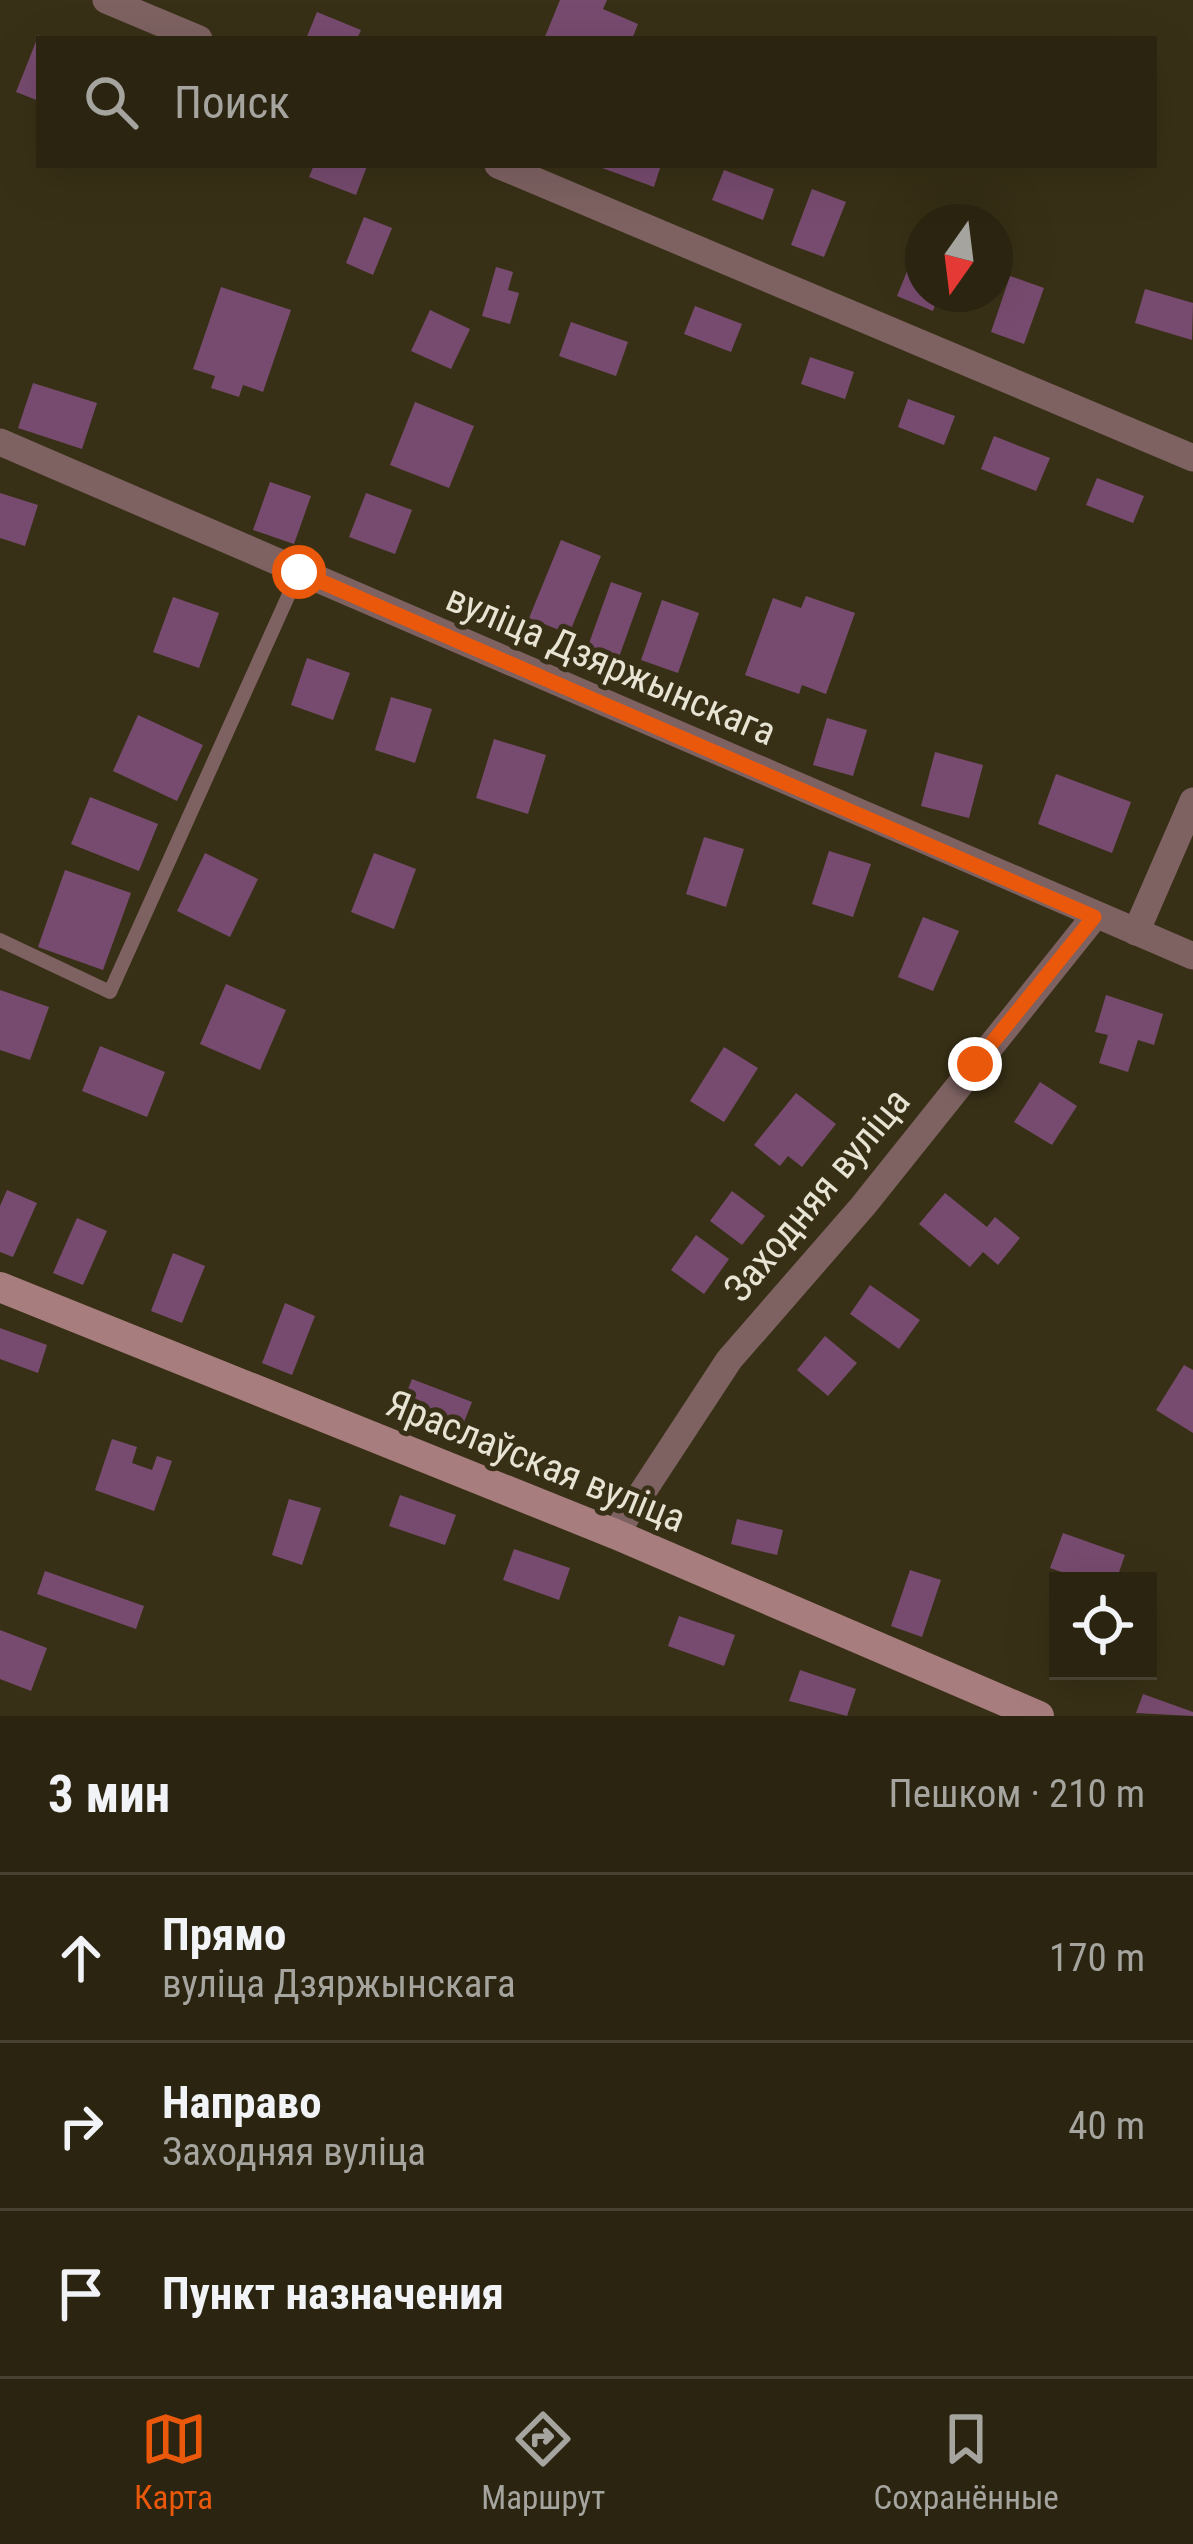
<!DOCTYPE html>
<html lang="ru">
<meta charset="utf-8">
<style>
body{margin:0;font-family:"Roboto Condensed",sans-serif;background:#322c19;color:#f1f3f6}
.controls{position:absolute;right:36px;bottom:36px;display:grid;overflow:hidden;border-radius:0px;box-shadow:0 12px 48px #0002}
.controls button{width:108px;height:108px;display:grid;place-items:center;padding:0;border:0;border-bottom:3px solid #464130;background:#2a2410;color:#f1f3f6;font:60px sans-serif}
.compass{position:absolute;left:905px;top:204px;width:108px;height:108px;border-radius:50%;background:#2a2410;box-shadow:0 12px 48px #0002;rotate:194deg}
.stop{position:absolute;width:36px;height:36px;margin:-27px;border:9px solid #ea580c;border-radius:50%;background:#fff}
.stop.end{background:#ea580c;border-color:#fff;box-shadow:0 3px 12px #0008}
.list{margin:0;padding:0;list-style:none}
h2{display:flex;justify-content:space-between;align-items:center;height:156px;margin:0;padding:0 48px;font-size:51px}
h2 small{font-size:39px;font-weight:400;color:#a5a49f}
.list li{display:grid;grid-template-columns:78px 1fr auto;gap:36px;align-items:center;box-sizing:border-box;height:168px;padding:0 48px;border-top:3px solid #464130}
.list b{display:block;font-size:45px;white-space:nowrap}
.list p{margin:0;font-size:39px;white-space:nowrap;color:#a5a49f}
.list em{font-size:39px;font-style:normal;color:#a5a49f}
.icon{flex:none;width:66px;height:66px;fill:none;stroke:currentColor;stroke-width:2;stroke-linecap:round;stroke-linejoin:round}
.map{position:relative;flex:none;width:1193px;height:1716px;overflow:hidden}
.search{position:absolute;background:#2a2410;box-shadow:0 12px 48px #0002;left:36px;right:36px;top:36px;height:132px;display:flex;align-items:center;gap:30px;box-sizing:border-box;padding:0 42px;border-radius:0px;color:#a5a49f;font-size:45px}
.sheet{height:660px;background:#2a2410}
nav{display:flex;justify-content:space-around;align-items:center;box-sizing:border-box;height:168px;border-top:3px solid #464130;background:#2a2410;font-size:33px;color:#a5a49f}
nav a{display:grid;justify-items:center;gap:6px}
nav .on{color:#ea580c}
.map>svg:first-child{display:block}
.building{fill:#774b6f}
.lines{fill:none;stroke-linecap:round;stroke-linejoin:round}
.lane{stroke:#7e6262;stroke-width:14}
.street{stroke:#7e6262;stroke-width:27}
.secondary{stroke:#a87d7d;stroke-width:30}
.route{stroke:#ea580c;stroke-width:15}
.labels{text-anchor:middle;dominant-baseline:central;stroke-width:10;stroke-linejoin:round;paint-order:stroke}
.street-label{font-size:39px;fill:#e8e4d4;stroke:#383016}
</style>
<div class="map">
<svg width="1193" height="1716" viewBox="0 0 1193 1716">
<rect width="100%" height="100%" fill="#383016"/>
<g class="building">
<polygon points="560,0 607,0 603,9 638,24 632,39 544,39"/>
<polygon points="317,12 361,30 357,39 306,39"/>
<polygon points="39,34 39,101 16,92"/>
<polygon points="314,165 363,165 367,166 356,195 309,177"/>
<polygon points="594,165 661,165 654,187"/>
<polygon points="724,170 774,189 763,220 712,200"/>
<polygon points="812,189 846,202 824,257 791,245"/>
<polygon points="364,217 392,228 373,275 346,263"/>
<polygon points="923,232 923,294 939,294 933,311 897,296"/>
<polygon points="496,267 513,272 508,290 519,293 510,324 482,316"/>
<polygon points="1010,276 1044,288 1024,344 991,332"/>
<polygon points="221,287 291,310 263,392 243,385 239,397 211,388 215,376 193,369"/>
<polygon points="1145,289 1193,303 1192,340 1135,323"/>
<polygon points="695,306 742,324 731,352 684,334"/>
<polygon points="430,310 470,329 451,369 411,351"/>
<polygon points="571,322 628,342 616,376 559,356"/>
<polygon points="810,357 854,372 845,399 801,384"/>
<polygon points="33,383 97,403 82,449 18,428"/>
<polygon points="908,399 955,416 944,445 898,427"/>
<polygon points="415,402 474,426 449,488 390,465"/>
<polygon points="994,436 1050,458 1036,491 981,469"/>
<polygon points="1097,478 1144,496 1133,523 1086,505"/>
<polygon points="270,482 311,496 294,544 253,530"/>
<polygon points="0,493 38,505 25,546 0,538"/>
<polygon points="366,493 412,510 395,554 349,537"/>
<polygon points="561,540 601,556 569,634 529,618"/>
<polygon points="611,582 642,593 619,657 588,646"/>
<polygon points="806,596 855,613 826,694 802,685 799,694 745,675 773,598 801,608"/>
<polygon points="173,597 219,613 199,668 153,652"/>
<polygon points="662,600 699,613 678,673 641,660"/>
<polygon points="307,658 350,673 333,720 291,705"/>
<polygon points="391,697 432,709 415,763 375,750"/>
<polygon points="138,715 203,745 177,801 113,771"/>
<polygon points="827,718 867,730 853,776 813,765"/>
<polygon points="494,739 546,755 528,814 476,798"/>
<polygon points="935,752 983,765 969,818 921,806"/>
<polygon points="1056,774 1131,802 1112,853 1038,824"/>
<polygon points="90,797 158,824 139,871 71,844"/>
<polygon points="704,837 744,849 726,907 686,894"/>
<polygon points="829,851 871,864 853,917 812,904"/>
<polygon points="205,853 258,879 230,937 177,911"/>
<polygon points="374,853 416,869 394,929 351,912"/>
<polygon points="65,870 131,893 103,970 38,947"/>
<polygon points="923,917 959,931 933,991 898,977"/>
<polygon points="226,984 286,1010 260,1070 200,1044"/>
<polygon points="0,990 49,1007 30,1060 0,1050"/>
<polygon points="1106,995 1163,1014 1154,1045 1138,1040 1128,1072 1099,1063 1108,1035 1095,1032"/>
<polygon points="100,1046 165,1072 147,1117 82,1091"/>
<polygon points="724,1047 758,1068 724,1122 690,1101"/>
<polygon points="1040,1082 1077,1106 1052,1145 1014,1122"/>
<polygon points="796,1093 836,1124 802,1167 788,1156 780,1166 754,1145"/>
<polygon points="7,1190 37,1203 13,1257 0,1252 0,1206"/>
<polygon points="732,1191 765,1216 742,1245 710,1221"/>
<polygon points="945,1193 987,1227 995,1217 1020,1238 998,1265 983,1252 970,1267 919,1224"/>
<polygon points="77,1218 107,1231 83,1285 53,1273"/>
<polygon points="696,1235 729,1259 704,1294 671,1270"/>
<polygon points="173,1253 205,1266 182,1323 151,1311"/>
<polygon points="870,1285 920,1320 899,1349 850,1314"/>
<polygon points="285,1303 315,1316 292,1375 262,1363"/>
<polygon points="0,1328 47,1345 38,1373 0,1359"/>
<polygon points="825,1336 857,1363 828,1396 797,1370"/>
<polygon points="1184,1365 1193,1370 1193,1433 1156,1410"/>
<polygon points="412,1379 472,1402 460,1432 400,1409"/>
<polygon points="112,1439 137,1447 132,1463 152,1470 157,1456 172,1461 154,1511 95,1490"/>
<polygon points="400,1495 456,1515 445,1545 389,1526"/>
<polygon points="289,1499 321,1508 302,1565 272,1555"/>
<polygon points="737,1519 783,1530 777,1555 731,1544"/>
<polygon points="1063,1533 1125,1555 1116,1581 1088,1581 1050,1568"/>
<polygon points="514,1549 570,1568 559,1600 503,1580"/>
<polygon points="910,1570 941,1580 922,1637 891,1626"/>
<polygon points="45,1571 144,1606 136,1629 37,1594"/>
<polygon points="679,1616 735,1635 724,1666 668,1646"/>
<polygon points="0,1630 47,1648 31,1691 0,1679"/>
<polygon points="800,1670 856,1689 847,1716 789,1701"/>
<polygon points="1143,1694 1193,1712 1193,1716 1136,1713"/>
</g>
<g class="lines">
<polyline class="lane" points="0,940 110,992 299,572"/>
<g class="street">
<polyline points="106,0 199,39"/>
<polyline points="498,165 1193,458"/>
<polyline points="0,442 1193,956"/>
<polyline points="1136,932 1193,801"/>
<polyline points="615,1534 729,1360 863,1206 1094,917"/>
</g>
<polyline class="secondary" points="0,1287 615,1534 1039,1716"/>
</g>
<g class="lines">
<polyline class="route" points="299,572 1094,917 975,1064"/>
</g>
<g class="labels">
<g class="street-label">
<text transform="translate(611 665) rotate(23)">вуліца Дзяржынскага</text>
<text transform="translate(817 1195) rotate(-50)">Заходняя вуліца</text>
<text transform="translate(536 1461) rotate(22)">Яраслаўская вуліца</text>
</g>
</g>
</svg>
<div class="controls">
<button><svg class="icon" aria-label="locate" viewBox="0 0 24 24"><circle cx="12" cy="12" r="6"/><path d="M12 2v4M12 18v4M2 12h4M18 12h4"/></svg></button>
</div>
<svg class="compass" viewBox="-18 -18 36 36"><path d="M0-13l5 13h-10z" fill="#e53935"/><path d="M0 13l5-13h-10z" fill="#a5a49f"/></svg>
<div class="stop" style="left:299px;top:572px"></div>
<div class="stop end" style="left:975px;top:1064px"></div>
<div class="search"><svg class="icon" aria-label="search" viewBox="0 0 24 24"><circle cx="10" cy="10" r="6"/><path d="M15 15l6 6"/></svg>Поиск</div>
</div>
<section class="sheet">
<h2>3 мин<small>Пешком · 210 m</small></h2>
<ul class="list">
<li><svg class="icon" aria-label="ahead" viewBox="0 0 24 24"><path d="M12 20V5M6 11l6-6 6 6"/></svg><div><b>Прямо</b><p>вуліца Дзяржынскага</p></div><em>170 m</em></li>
<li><svg class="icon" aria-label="right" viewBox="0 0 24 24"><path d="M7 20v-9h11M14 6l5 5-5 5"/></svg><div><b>Направо</b><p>Заходняя вуліца</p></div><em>40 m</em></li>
<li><svg class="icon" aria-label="arrive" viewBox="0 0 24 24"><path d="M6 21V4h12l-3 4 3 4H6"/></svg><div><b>Пункт назначения</b></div></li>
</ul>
</section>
<nav>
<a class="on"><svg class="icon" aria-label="map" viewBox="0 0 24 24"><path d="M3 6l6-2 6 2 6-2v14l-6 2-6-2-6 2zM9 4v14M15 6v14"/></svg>Карта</a>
<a><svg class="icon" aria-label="directions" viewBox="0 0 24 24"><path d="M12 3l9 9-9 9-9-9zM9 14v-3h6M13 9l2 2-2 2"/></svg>Маршрут</a>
<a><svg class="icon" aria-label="saved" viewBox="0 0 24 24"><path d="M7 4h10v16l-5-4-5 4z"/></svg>Сохранённые</a>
</nav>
